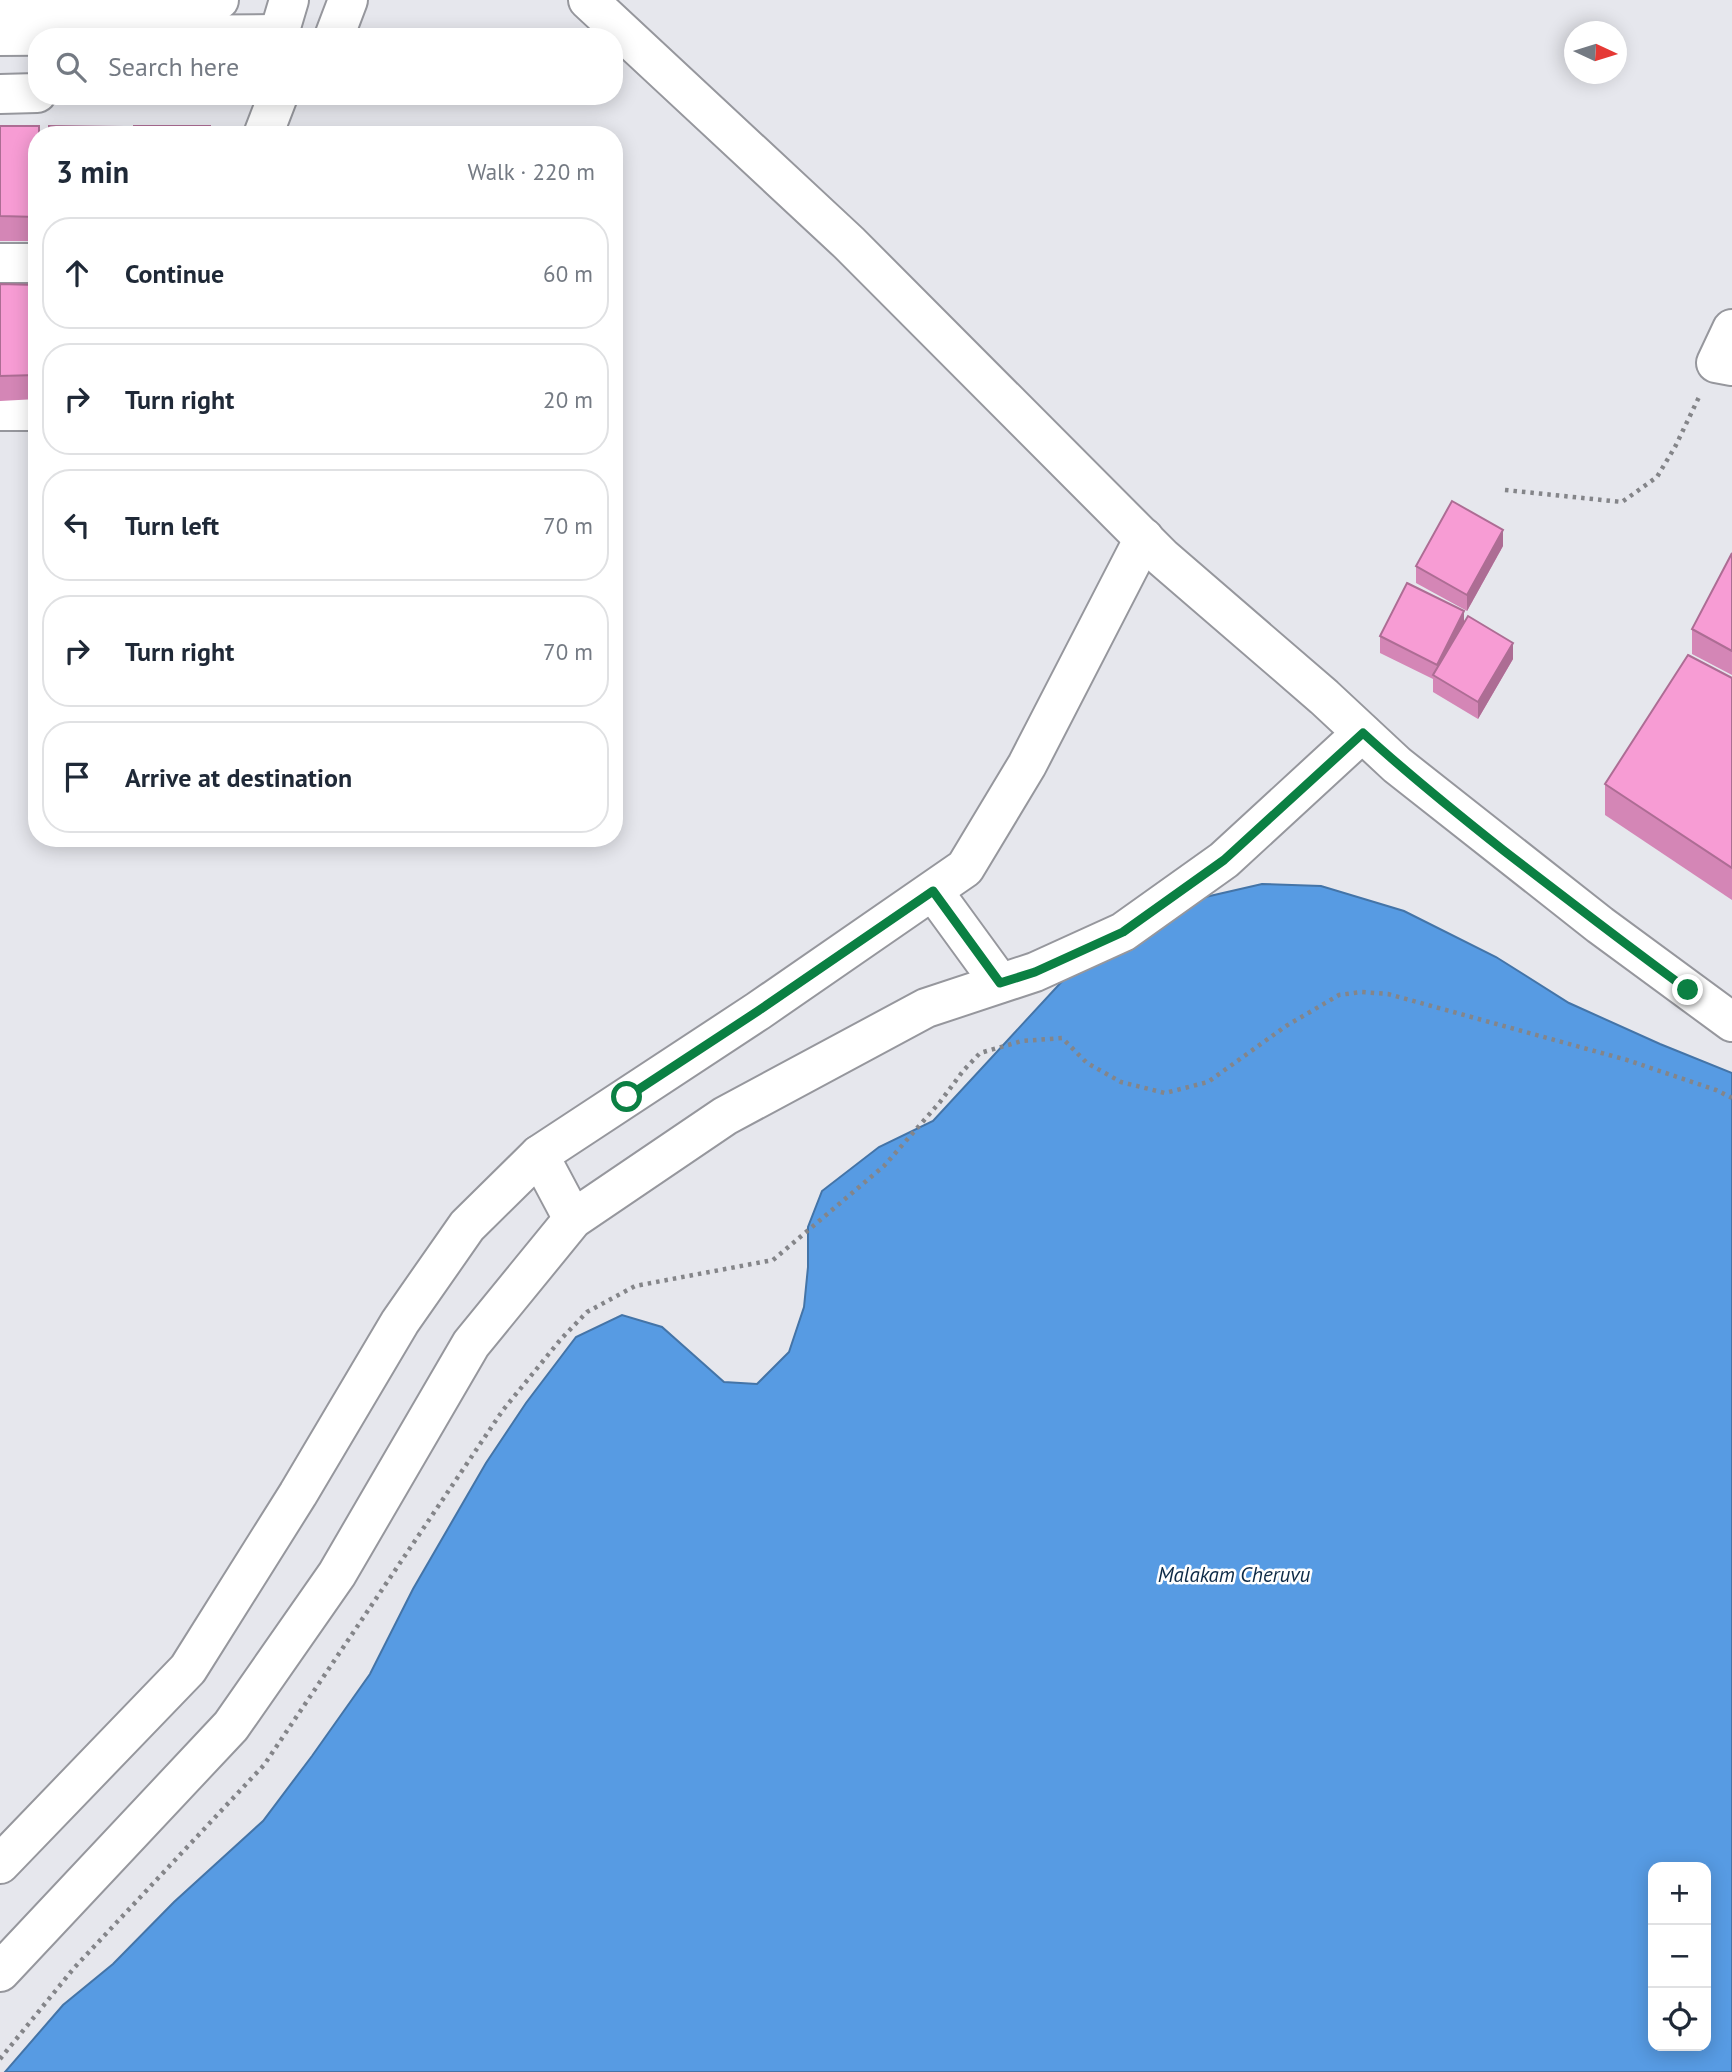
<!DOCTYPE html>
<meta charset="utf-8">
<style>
body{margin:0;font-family:"PT Sans",sans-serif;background:#f6f6f7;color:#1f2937}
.controls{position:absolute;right:21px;bottom:21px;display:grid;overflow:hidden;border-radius:14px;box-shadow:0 4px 18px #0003}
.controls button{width:63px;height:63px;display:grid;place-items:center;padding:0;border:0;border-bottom:2px solid #e0e1e3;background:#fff;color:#1f2937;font:35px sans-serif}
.compass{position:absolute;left:1564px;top:21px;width:63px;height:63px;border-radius:50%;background:#fff;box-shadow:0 4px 18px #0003;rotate:94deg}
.stop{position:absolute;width:21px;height:21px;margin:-16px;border:5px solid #0b8043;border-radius:50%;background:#fff}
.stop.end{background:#0b8043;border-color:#fff;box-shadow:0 2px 7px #0008}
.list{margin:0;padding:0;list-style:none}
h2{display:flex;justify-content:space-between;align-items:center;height:91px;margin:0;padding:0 28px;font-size:30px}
h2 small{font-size:23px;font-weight:400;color:#747a83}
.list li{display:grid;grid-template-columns:46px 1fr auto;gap:21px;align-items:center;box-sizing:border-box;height:112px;margin:0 14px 14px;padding:0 14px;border:2px solid #e0e1e3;border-radius:28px}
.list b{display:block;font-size:26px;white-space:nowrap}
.list em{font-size:23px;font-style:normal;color:#747a83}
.icon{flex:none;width:38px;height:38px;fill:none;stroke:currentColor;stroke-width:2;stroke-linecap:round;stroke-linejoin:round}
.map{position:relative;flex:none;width:1732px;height:2072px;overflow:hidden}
.search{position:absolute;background:#fff;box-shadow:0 4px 18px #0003;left:28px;top:28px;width:595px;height:77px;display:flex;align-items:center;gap:18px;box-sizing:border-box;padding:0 24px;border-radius:28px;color:#747a83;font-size:26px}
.panel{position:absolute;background:#fff;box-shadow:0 4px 18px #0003;left:28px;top:126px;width:595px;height:721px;border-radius:28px}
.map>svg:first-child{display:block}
.water{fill:#579be3;stroke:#4474a7;stroke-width:2;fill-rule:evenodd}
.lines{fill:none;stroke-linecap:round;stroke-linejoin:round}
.minor-casing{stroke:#96979d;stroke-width:42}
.path{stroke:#848589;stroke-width:4.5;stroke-dasharray:3.5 5;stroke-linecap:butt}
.minor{stroke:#fff;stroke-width:38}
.wall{fill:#d486b6}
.shaded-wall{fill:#ad6d94}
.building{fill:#f79cd4;stroke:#ad6d94;stroke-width:2}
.route{stroke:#0b8043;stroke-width:9}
.labels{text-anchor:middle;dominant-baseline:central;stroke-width:5;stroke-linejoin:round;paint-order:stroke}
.water-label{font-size:21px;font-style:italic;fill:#0e2b47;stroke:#fff}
</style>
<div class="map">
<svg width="1732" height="2072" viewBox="0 0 1732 2072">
<rect width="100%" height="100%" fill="#e6e7ed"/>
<path class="water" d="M 1262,884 L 1321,886 L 1404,911 L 1496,957 L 1569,1003 L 1660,1044 L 1732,1073 L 1732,2072 L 5,2072 L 63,2005 L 113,1964 L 174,1902 L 263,1821 L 312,1756 L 370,1674 L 413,1589 L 486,1463 L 526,1403 L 576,1337 L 622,1315 L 662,1327 L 724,1382 L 757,1384 L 789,1352 L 804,1307 L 808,1267 L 808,1227 L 822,1191 L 879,1147 L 933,1121 L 1066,977 L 1175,904 ZM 1653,1867 L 1706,1867 L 1706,2046 L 1653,2046 Z"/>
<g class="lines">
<g class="minor-casing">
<g id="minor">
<polyline points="588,0 849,243 1163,558 1324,697 1397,765 1600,925 1732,1022"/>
<polyline points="0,1 219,0"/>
<polyline points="0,36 278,34"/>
<polyline points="278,37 289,0"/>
<polyline points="334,37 348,0"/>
<polyline points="0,94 37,93"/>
<polyline points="263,135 278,96"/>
<polyline points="0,263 37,263"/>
<polyline points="1732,329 1716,363 1732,366"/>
<polyline points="0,411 37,411"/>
<polyline points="933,891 1000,983"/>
<polyline points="539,1155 573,1219"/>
<polyline points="0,1864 188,1669 298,1494 400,1322 467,1226 539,1155 758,1011 965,868 1027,765 1144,538"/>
<polyline points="0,1972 231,1726 337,1574 471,1344 573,1219 725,1116 926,1008 1035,972 1123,932 1224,860 1362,733"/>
</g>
</g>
<g class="path">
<polyline points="1505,490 1622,502 1657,477 1675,447 1699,397"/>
<polyline points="0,2059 74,1968 264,1765 503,1410 561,1339 587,1312 635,1286 773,1260 884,1166 940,1102 963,1071 980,1053 1022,1041 1062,1038 1087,1063 1121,1082 1165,1093 1208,1082 1286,1026 1339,995 1361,992 1388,994 1627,1060 1716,1090 1732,1098"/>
</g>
<use href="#minor" class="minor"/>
</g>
<g class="wall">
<polygon points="0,126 37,135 37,241 0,241"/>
<polygon points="0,284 37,285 37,399 0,401"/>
<polygon points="1503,546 1467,611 1416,583 1416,566"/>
<polygon points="1732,553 1732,675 1692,654 1692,629"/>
<polygon points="1464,623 1513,659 1478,719 1433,692 1433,679 1380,653 1380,636"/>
<polygon points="1732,678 1732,900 1605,815 1605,784"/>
</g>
<g class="shaded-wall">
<polygon points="1503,530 1503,546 1467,611 1467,595"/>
<polygon points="1464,611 1464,628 1437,677 1437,665"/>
<polygon points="1513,643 1513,659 1478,719 1478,702"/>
</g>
<g class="building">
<polygon points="0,126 39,126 39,135 37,135 37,217 0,216"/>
<polygon points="49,126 123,127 123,135 49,135"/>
<rect x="134" y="126" width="76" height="9"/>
<polygon points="0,284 37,285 37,375 0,376"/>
<polygon points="1452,501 1503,530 1467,595 1416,566"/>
<polygon points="1732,553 1732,651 1692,629"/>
<polygon points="1407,583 1464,611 1437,665 1380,636"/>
<polygon points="1468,616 1513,643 1478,702 1433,675"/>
<polygon points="1688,655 1732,678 1732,868 1605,784"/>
</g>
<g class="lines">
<path class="route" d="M 627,1097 L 758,1011 L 933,891 L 1000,983 L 1035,972 L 1123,932 L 1224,860 L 1363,733 C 1408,774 1455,812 1503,850 C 1564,897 1625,944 1688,990"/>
</g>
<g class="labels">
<g class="water-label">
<text x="1234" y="1574">Malakam Cheruvu</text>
</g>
</g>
</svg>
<div class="controls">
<button>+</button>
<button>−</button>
<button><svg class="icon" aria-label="locate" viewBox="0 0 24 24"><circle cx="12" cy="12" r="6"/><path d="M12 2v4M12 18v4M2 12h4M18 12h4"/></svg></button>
</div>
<svg class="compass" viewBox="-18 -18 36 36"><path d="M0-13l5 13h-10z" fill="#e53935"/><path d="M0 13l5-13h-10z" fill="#747a83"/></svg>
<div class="stop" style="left:627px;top:1097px"></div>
<div class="stop end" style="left:1688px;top:990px"></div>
<div class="search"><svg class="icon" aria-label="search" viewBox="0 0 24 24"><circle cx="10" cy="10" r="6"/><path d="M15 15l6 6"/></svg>Search here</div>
<section class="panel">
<h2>3 min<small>Walk · 220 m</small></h2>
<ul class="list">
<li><svg class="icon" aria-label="ahead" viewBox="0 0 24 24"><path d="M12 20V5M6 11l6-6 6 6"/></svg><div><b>Continue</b></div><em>60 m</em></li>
<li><svg class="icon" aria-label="right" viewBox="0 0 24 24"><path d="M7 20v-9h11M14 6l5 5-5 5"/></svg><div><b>Turn right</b></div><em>20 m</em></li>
<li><svg class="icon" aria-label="left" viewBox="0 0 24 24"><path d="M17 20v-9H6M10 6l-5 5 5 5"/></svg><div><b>Turn left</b></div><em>70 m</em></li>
<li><svg class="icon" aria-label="right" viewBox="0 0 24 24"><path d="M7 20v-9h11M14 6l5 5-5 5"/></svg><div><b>Turn right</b></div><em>70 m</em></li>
<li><svg class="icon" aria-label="arrive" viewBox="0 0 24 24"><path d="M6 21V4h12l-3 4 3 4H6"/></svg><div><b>Arrive at destination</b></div></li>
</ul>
</section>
</div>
